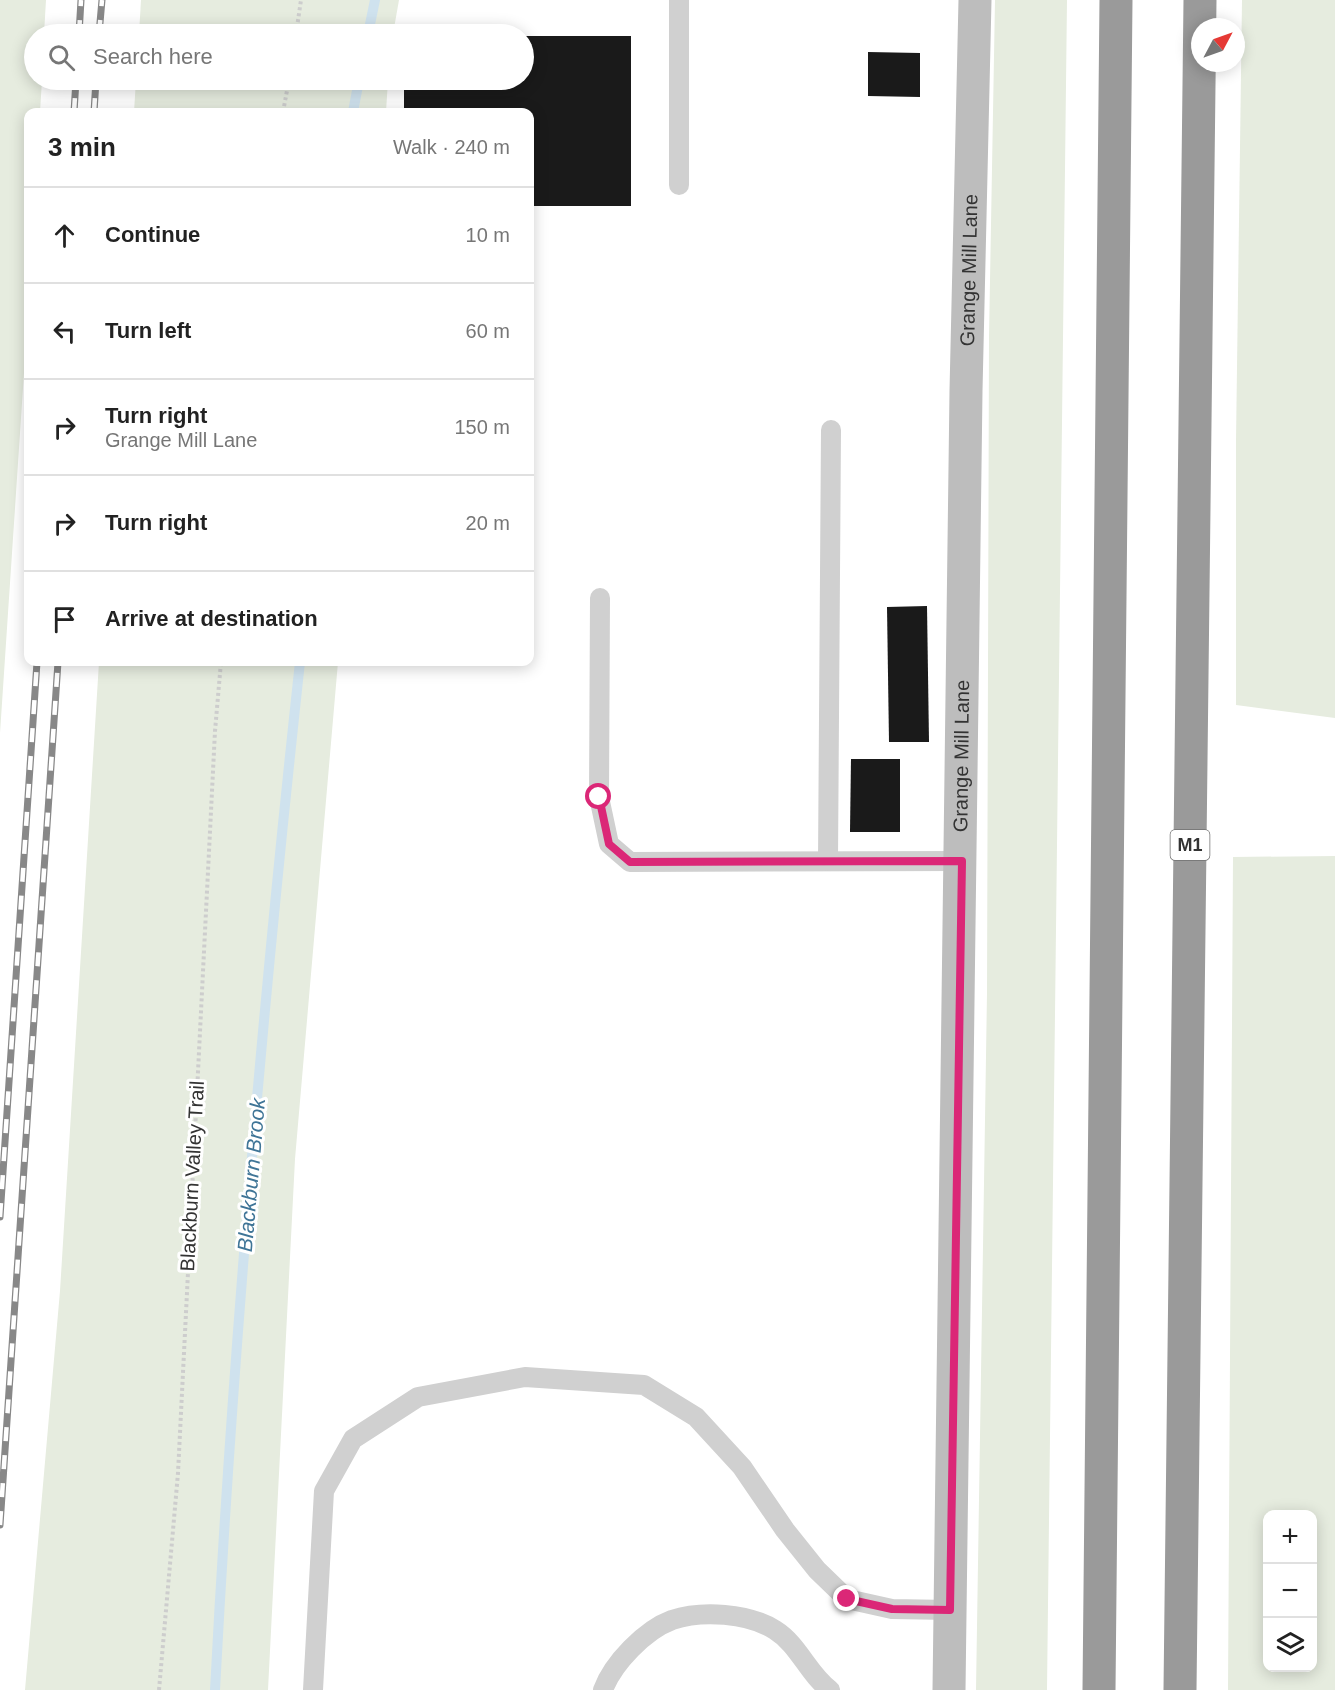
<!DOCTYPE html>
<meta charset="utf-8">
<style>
body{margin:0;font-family:Helvetica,sans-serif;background:#f6f6f6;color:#222}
.controls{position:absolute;right:18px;bottom:18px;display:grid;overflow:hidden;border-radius:12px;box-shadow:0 3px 15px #0003}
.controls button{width:54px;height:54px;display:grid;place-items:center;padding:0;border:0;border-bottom:2px solid #e0e0e0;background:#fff;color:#222;font:30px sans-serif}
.compass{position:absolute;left:1191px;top:18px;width:54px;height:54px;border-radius:50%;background:#fff;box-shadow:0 3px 15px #0003;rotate:49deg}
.stop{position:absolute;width:18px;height:18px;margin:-14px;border:4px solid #db2777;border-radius:50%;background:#fff}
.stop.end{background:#db2777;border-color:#fff;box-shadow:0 2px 6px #0008}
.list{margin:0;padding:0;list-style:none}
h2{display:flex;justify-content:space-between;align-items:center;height:78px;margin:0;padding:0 24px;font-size:26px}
h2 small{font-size:20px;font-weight:400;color:#767676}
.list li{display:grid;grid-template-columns:39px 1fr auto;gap:18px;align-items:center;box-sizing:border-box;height:96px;padding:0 24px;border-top:2px solid #e0e0e0}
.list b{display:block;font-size:22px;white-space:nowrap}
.list p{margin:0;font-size:20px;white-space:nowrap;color:#767676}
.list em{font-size:20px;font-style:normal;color:#767676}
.icon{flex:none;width:33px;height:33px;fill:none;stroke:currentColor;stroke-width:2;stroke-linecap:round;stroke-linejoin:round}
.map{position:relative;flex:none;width:1335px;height:1690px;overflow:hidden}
.search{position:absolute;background:#fff;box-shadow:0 3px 15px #0003;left:24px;top:24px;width:510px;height:66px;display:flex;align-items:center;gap:15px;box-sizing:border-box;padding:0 21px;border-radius:33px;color:#767676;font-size:22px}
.panel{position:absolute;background:#fff;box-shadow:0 3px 15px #0003;left:24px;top:108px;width:510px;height:558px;border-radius:12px}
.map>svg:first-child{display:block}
.green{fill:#e6ecdf;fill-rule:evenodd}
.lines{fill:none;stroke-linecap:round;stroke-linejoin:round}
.stream{stroke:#cfe2ee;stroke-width:10}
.building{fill:#1a1a1a}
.path{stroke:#cdcdcd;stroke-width:4;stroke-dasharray:3 3;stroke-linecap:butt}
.lane{stroke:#d0d0d0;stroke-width:20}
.secondary{stroke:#bdbdbd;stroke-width:33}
.highway{stroke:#9a9a9a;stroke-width:33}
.rail-casing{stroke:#888;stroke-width:7}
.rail{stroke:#fff;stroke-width:4.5;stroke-dasharray:14;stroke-linecap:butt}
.route{stroke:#db2777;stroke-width:8}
.labels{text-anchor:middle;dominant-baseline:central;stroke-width:6;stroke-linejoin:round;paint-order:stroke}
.shield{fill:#fff;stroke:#707070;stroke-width:1.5}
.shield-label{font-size:18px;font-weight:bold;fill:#333}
.street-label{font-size:20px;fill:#333;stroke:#fff}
.water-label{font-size:21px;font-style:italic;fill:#3f7597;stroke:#fff}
</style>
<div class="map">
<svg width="1335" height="1690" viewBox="0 0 1335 1690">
<rect width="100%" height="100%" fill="#fff"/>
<g class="green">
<polygon points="0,0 46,0 44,34 34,34 34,80 42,80 40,112 28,112 28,313 0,733"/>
<polygon points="141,0 399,0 393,34 139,34"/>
<polygon points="995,0 1067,0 1047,1690 976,1690 987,993 989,337"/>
<polygon points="1242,0 1335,0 1335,718 1236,705 1236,441"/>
<polygon points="136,80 388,80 386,112 134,112"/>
<polygon points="99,662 338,662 295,1159 268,1690 25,1690 60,1291"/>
<path d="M 1335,856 L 1335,1690 L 1228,1690 L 1233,857 ZM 1268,1514 L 1312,1514 L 1312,1668 L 1268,1668 Z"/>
</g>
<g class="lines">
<g class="stream">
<polyline points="368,34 375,0"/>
<polyline points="353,112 359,80"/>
<path d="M 215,1690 C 233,1346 263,1003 300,662"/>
</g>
</g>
<g class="building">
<polygon points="524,36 631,36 631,206 530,206 530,112 404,112 404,80 524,80"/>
<polygon points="868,52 920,53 920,97 868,96"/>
<polygon points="927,606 929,742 889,742 887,607"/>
<polygon points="851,759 900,759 900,832 850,832"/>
</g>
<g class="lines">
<g class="path">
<polyline points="296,34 301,0"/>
<polyline points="283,112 289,80"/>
<polyline points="159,1690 178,1473 215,731 221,662"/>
</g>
<g class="lane">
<polyline points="679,185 679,0"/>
<polyline points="600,598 599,797 609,844 630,862 962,861"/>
<polyline points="828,861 831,430"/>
<polyline points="313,1690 324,1491 353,1439 418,1397 525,1377 644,1385 696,1417 742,1467 785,1530 817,1570 847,1599 892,1609 950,1610"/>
<path d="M 603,1690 C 613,1663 645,1630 672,1620 C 702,1610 748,1613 775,1630 C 799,1645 808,1674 830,1690"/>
</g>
<path class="secondary" id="s1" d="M 949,1690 L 966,391 L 975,0"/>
<g class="highway">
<polyline points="1099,1690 1116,0"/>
<polyline points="1180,1690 1200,0"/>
</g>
<g class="rail-casing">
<g id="rail">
<polyline points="79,34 81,0"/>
<polyline points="99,34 102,0"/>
<polyline points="74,112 76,80"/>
<polyline points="94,112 96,80"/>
<polyline points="0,1217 37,662"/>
<polyline points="0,1525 58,662"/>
</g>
</g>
<use href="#rail" class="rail"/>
</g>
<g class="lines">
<polyline class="route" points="599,797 609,844 630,862 962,861 950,1610 892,1609 847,1599"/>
</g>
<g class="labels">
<rect class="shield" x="1170.5" y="830" width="39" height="30" rx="4.5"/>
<g class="shield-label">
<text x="1190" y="845">M1</text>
</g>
<g class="street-label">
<text stroke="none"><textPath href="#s1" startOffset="1420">Grange Mill Lane</textPath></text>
<text stroke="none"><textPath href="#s1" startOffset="934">Grange Mill Lane</textPath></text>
<text transform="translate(192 1176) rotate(-87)">Blackburn Valley Trail</text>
</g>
<g class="water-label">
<text transform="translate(251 1175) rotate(-85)">Blackburn Brook</text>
</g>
</g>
</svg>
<div class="controls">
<button>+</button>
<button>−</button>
<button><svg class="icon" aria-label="layers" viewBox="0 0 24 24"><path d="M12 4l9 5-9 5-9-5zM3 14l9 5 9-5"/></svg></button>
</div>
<svg class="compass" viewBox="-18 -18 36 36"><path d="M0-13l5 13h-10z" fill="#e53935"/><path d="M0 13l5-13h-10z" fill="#767676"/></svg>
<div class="stop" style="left:599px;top:797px"></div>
<div class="stop end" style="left:847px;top:1599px"></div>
<div class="search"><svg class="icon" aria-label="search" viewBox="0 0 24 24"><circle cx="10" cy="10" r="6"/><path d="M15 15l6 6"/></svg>Search here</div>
<section class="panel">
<h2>3 min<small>Walk · 240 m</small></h2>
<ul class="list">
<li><svg class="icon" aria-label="ahead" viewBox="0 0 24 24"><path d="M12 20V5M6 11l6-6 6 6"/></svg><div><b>Continue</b></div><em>10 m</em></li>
<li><svg class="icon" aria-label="left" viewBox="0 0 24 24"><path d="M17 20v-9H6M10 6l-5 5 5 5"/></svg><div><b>Turn left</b></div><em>60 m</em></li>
<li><svg class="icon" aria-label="right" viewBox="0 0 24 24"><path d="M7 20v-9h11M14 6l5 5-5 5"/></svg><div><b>Turn right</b><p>Grange Mill Lane</p></div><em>150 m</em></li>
<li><svg class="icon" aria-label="right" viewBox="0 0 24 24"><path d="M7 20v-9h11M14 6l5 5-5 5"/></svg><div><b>Turn right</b></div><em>20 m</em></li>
<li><svg class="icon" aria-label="arrive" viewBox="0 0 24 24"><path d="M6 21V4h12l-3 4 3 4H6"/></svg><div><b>Arrive at destination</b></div></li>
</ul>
</section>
</div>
